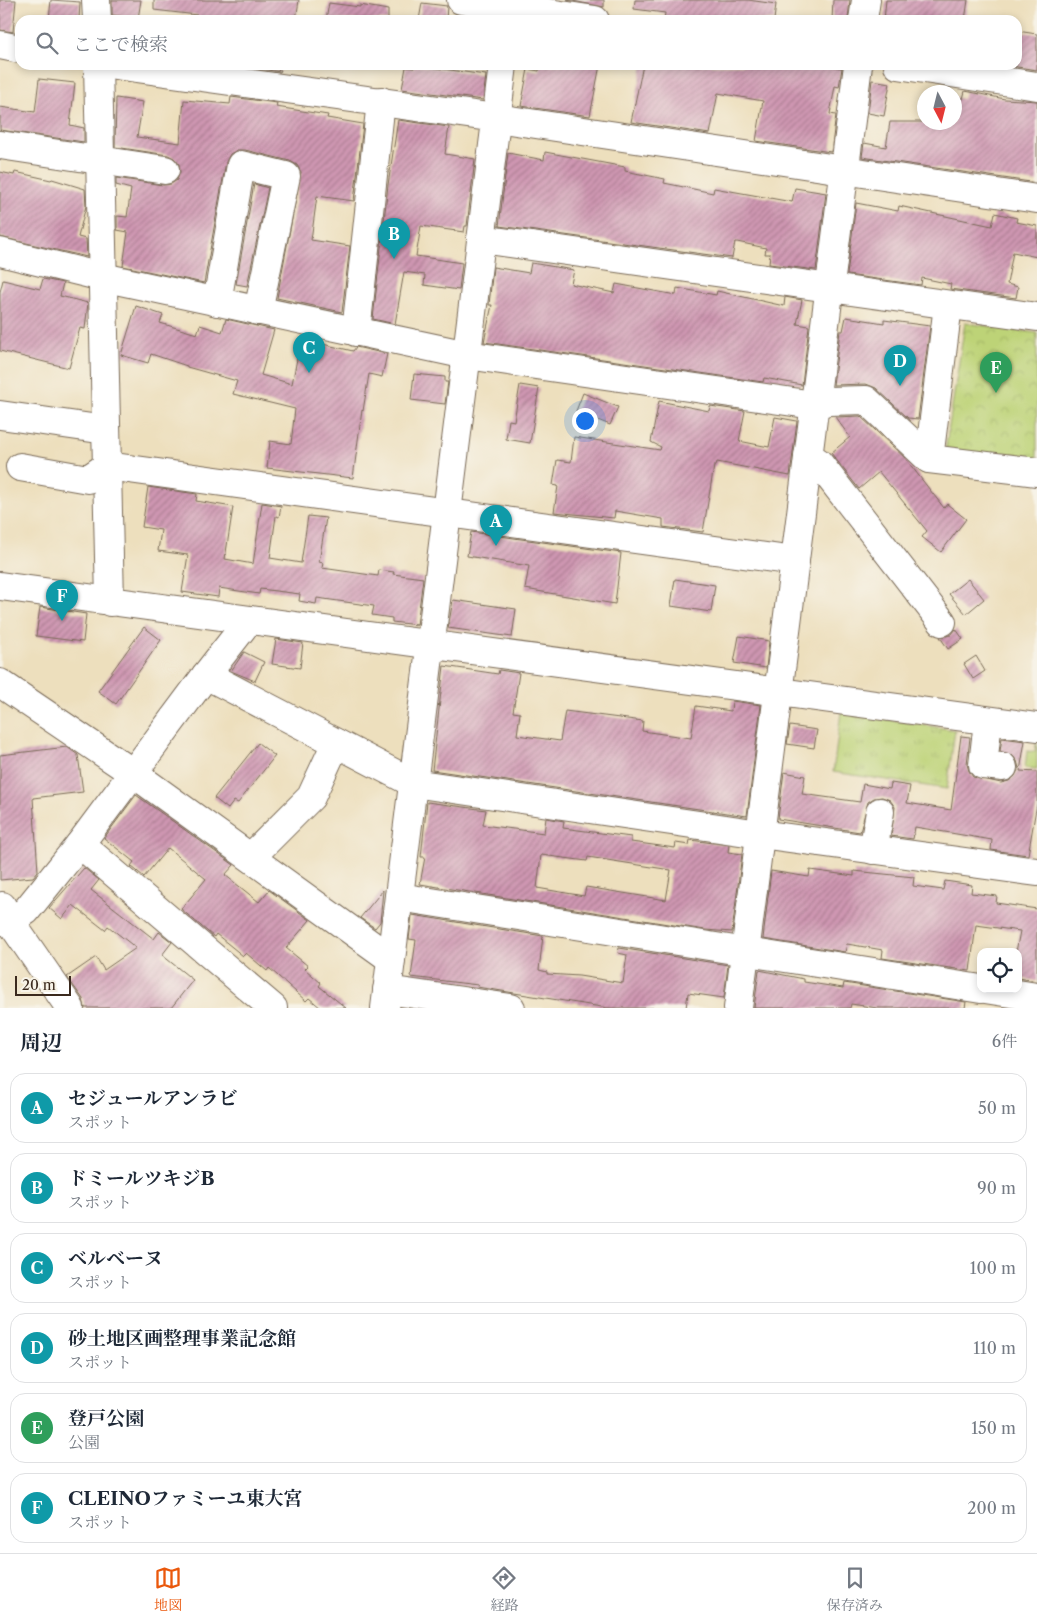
<!DOCTYPE html>
<html lang="ja">
<meta charset="utf-8">
<style>
body{margin:0;font-family:"Libre Caslon Text","Noto Serif JP",serif;background:#f6f6f7;color:#1f2937}
.controls{position:absolute;right:15px;bottom:15px;display:grid;overflow:hidden;border-radius:10px;box-shadow:0 2px 8px #0003}
.controls button{width:45px;height:45px;display:grid;place-items:center;padding:0;border:0;border-bottom:1px solid #e0e1e3;background:#fff;color:#1f2937;font:25px sans-serif}
.compass{position:absolute;left:917px;top:85px;width:45px;height:45px;border-radius:50%;background:#fff;box-shadow:0 2px 8px #0003;rotate:173deg}
.scale{position:absolute;left:15px;bottom:12px;width:56px;box-sizing:border-box;padding-left:5px;border:2px solid #3b2a1e;border-top:0;font-size:14px;line-height:18px;white-space:nowrap;color:#3b2a1e;-webkit-text-stroke:4px #f7f3e8;paint-order:stroke}
.you{position:absolute;left:584px;top:420px;width:18px;height:18px;margin:-12px;border:4px solid #fff;border-radius:50%;background:#1a73e8;box-shadow:0 0 0 8px #1a73e833}
.badge{display:grid;place-items:center;width:32px;height:32px;border-radius:50%;background:#ea580c;color:#fff;font-size:16px;font-weight:700}
.pin{position:absolute;translate:-50% -41px;filter:drop-shadow(0 1px 2px #0008)}
.pin::after{content:'';position:absolute;top:26px;width:18px;height:15px;background:inherit;clip-path:polygon(0 0,100% 0,50% 100%)}
.list{margin:0;padding:0;list-style:none}
h2{display:flex;justify-content:space-between;align-items:center;height:65px;margin:0;padding:0 20px;font-size:21px}
h2 small{font-size:16px;font-weight:400;color:#747a83}
.list li{display:grid;grid-template-columns:32px 1fr auto;gap:15px;align-items:center;box-sizing:border-box;height:70px;margin:0 10px 10px;padding:0 10px;border:1px solid #e0e1e3;border-radius:15px}
.list b{display:block;font-size:19px;white-space:nowrap}
.list p{margin:0;font-size:16px;white-space:nowrap;color:#747a83}
.list em{font-size:16px;font-style:normal;color:#747a83}
.icon{flex:none;width:28px;height:28px;fill:none;stroke:currentColor;stroke-width:2;stroke-linecap:round;stroke-linejoin:round}
.map{position:relative;flex:none;width:1037px;height:1008px;overflow:hidden}
.search{position:absolute;background:#fff;box-shadow:0 2px 8px #0003;left:15px;right:15px;top:15px;height:55px;display:flex;align-items:center;gap:12px;box-sizing:border-box;padding:0 18px;border-radius:15px;color:#747a83;font-size:19px}
.sheet{height:545px;background:#fff}
nav{display:flex;justify-content:space-around;align-items:center;box-sizing:border-box;height:70px;border-top:1px solid #e0e1e3;background:#fff;font-size:14px;color:#747a83}
nav a{display:grid;justify-items:center;gap:2px}
nav .on{color:#ea580c}
.map>svg:first-child{display:block}
.grass{fill:url(#grass-tufts);stroke:#7c7e4a}
.park{fill:url(#park-crowns);stroke:#7c7e4a}
.garden{fill:#bdd377;stroke:#7c7e4a}
.building{fill:url(#building-hatch);fill-rule:evenodd}
.lines{fill:none;stroke-linecap:round;stroke-linejoin:round}
.minor-casing{stroke:#796956;stroke-width:30}
.minor{stroke:#fff;stroke-width:28}
</style>
<div class="map">
<svg width="1037" height="1008" viewBox="0 0 1037 1008">
<defs>
<pattern id="grass-tufts" width="24" height="20" patternUnits="userSpaceOnUse" patternTransform="scale(1.25)"><rect width="24" height="20" fill="#bdd377"/><path d="M3 7l-1-3M5 7V3M7 7l1-3M15 17l-1-3M17 17v-4M19 17l1-3" fill="none" stroke="#a3b566"/></pattern>
<pattern id="park-crowns" width="20" height="18" patternUnits="userSpaceOnUse" patternTransform="scale(1.25)"><rect width="20" height="18" fill="#bdd377"/><path d="M2 6a3 3 0 1 1 6 0M12 15a3 3 0 1 1 6 0" fill="none" stroke="#a3b566"/></pattern>
<pattern id="building-hatch" width="6" height="6" patternUnits="userSpaceOnUse" patternTransform="scale(1.25)"><rect width="6" height="6" fill="#cf97b2"/><path d="M-1 1l2-2M0 6l6-6M5 7l2-2" fill="none" stroke="#a97b90"/></pattern>
</defs>
<rect width="100%" height="100%" fill="#f7f3e8"/>
<filter id="ink" filterUnits="userSpaceOnUse"><feTurbulence type="fractalNoise" baseFrequency=".02" numOctaves="2"/><feDisplacementMap in="SourceGraphic" scale="10" xChannelSelector="R" yChannelSelector="G"/><feConvolveMatrix kernelMatrix="1 2 1 2 8 2 1 2 1" color-interpolation-filters="sRGB"/></filter>
<filter id="wash" filterUnits="userSpaceOnUse"><feTurbulence type="fractalNoise" baseFrequency=".0096" numOctaves="4" result="noise"/><feDisplacementMap in="SourceGraphic" scale="20" xChannelSelector="R" yChannelSelector="G"/><feGaussianBlur stdDeviation="1.12" result="paint"/><feColorMatrix in="noise" values="0 0 0 0 0 0 0 0 0 0 0 0 0 0 0 0 0 1.4 0 .05"/><feComposite in="paint" operator="in"/></filter>
<g filter="url(#wash)">
<rect width="100%" height="100%" fill="#eddfbd"/>
<polygon class="grass" points="841,712 955,730 947,789 833,772"/>
<polygon class="park" points="965,323 1037,333 1037,463 945,452"/>
<polygon class="garden" points="1037,738 1037,769 1025,768 1027,751 1035,752"/>
<g id="blocks">
<g class="building">
<polygon points="0,0 16,0 13,32 0,30"/>
<polygon points="51,0 80,2 79,20 49,20"/>
<polygon points="112,0 141,0 138,19 112,15"/>
<polygon points="154,0 299,0 296,20 239,20 217,17 216,20 197,17 197,15 154,10"/>
<polygon points="567,0 604,0 604,7"/>
<polygon points="635,0 748,0 776,4 774,20 664,20 665,13 634,9"/>
<polygon points="833,0 850,0 848,20 832,20"/>
<polygon points="886,0 968,0 965,20 884,20"/>
<polygon points="329,3 360,7 360,5 388,10 388,20 326,20"/>
<polygon points="422,3 447,6 446,20 419,20"/>
<polygon points="1017,31 1037,34 1037,70 1011,66 1017,65"/>
<polygon points="236,65 265,65 265,68 281,70 280,72"/>
<polygon points="414,65 486,75 483,100 402,89 406,67 414,68"/>
<polygon points="540,65 600,65 590,116 521,106 528,69 539,71"/>
<polygon points="643,65 824,65 842,68 839,87 835,86 830,114 836,115 831,152 756,141 763,101 718,93 710,134 631,122"/>
<polygon points="39,79 75,83 70,125 84,128 84,142 0,130 0,107 35,112"/>
<polygon points="872,80 890,83 884,116 868,113"/>
<polygon points="965,91 1005,99 1037,101 1037,183 862,157 864,143 886,147 890,122 954,122 954,97 963,99"/>
<polygon points="231,97 277,103 276,107 328,115 327,118 363,124 354,201 317,196 311,240 350,246 342,312 277,298 301,172 297,165 290,161 245,150 237,150 230,154 226,162 204,283 123,266 128,232 117,230 117,216 127,217 131,189 116,185 116,178 163,185 171,184 177,180 180,172 179,164 174,158 168,155 115,147 116,98 143,102 137,137 180,143 184,100 230,104"/>
<polygon points="398,120 449,127 445,154 475,159 467,226 465,226 464,232 421,226 416,256 462,263 459,290 424,285 425,275 404,272 395,324 373,319 388,185"/>
<polygon points="545,152 625,167 625,171 665,179 664,183 713,193 714,188 792,202 795,188 826,193 816,270 769,264 770,254 765,254 766,248 737,242 735,242 732,258 499,226 508,153 544,160"/>
<polygon points="0,172 14,175 15,172 51,180 52,179 85,189 86,206 78,237 86,239 87,257 0,237"/>
<polygon points="254,184 268,188 247,286 236,284"/>
<polygon points="856,203 898,211 899,206 992,226 995,213 1017,218 1016,222 1037,226 1037,257 1013,252 1007,284 1018,287 1016,298 950,289 951,284 922,278 921,285 847,275"/>
<polygon points="531,263 574,270 571,284 614,293 616,284 676,295 677,288 716,295 717,291 784,306 785,297 802,300 797,324 809,326 802,385 764,378 763,382 484,342 492,305 489,305 493,267 529,273"/>
<polygon points="43,279 63,283 60,296 88,303 85,329 80,328 69,368 0,351 0,292 3,280 40,289"/>
<polygon points="136,306 163,315 160,323 197,334 200,325 222,332 226,319 274,330 261,375 292,384 301,339 353,351 356,347 387,354 382,377 369,374 363,411 362,410 353,478 267,468 270,441 291,444 295,409 233,394 237,381 187,367 187,366 151,354 148,363 121,355"/>
<polygon points="846,317 884,323 884,320 930,326 918,419 908,418 876,388 866,384 833,385 840,331 843,331"/>
<polygon points="414,374 445,377 445,382 448,382 445,404 411,400"/>
<polygon points="520,385 539,388 530,443 506,439 509,420 514,421"/>
<polygon points="583,393 618,407 610,425 576,411"/>
<polygon points="659,401 709,411 710,406 745,411 739,441 769,447 775,417 797,421 790,476 717,462 716,466 714,466 703,532 663,527 663,519 615,511 614,518 554,512 558,486 553,485 557,460 571,462 574,437 660,450 661,447 651,442"/>
<polygon points="860,416 905,458 944,508 947,504 966,519 941,552 922,537 927,531 879,472 859,489 831,453 850,437 835,417"/>
<polygon points="148,487 197,494 196,501 233,507 225,559 253,564 262,503 281,506 279,517 276,516 270,558 301,563 308,516 326,518 319,562 323,563 322,568 378,576 379,570 394,572 393,574 423,578 417,625 392,622 392,618 372,615 374,606 317,598 316,604 299,601 300,594 260,589 259,594 219,588 218,597 182,592 188,555 158,551 161,530 142,527"/>
<polygon points="471,532 621,553 615,604 525,589 529,566 467,556"/>
<polygon points="675,579 715,585 711,612 671,606"/>
<polygon points="968,579 984,599 966,614 949,594"/>
<polygon points="453,600 516,609 512,637 448,628"/>
<polygon points="40,607 86,614 83,642 36,636"/>
<polygon points="144,627 161,640 116,704 98,691"/>
<polygon points="956,629 963,639 948,649 940,637 951,635"/>
<polygon points="739,636 769,641 766,668 734,663"/>
<polygon points="276,639 303,643 300,668 272,664"/>
<polygon points="244,652 264,662 255,681 231,671"/>
<polygon points="976,656 985,671 973,679 964,664"/>
<polygon points="444,666 498,674 499,670 519,673 513,712 520,713 517,735 560,741 565,711 643,721 642,731 691,738 696,706 731,711 732,701 761,705 747,816 432,770"/>
<polygon points="790,726 817,730 814,748 787,744"/>
<polygon points="961,736 970,737 967,764 969,771 973,777 1001,783 1009,781 1015,776 1019,768 1017,761 1012,755 1000,751 1002,738 1025,741 1020,771 1037,772 1037,803 1028,855 991,850 992,840 915,827 913,839 891,836 895,807 890,800 882,797 874,798 868,802 860,832 778,819 784,772 805,776 802,794 860,802 863,784 890,789 891,783 910,786 907,803 951,810"/>
<polygon points="258,743 275,756 238,803 234,801 228,809 214,798"/>
<polygon points="67,747 78,755 83,792 33,798 38,871 33,877 0,880 0,755"/>
<polygon points="136,795 234,865 225,875 259,902 269,890 310,920 286,948 308,966 305,969 321,983 319,986 346,1008 321,1008 309,998 306,1001 269,968 267,971 246,953 243,956 216,934 214,937 181,909 206,879 168,848 144,877 131,866 134,862 104,838"/>
<path d="M 427,802 L 486,810 L 483,825 L 544,833 L 546,818 L 564,821 L 563,828 L 631,837 L 631,842 L 675,848 L 676,843 L 689,845 L 690,840 L 729,845 L 728,852 L 742,854 L 732,932 L 705,930 L 420,884 L 425,857 L 421,857 ZM 541,855 L 587,861 L 588,857 L 671,870 L 666,900 L 586,887 L 584,896 L 537,888 Z"/>
<polygon points="84,868 99,880 91,890 154,939 159,932 172,942 162,955 193,980 171,1008 85,1008 83,999 67,977 96,957 104,970 136,948 108,926 105,930 73,905 62,919 49,908"/>
<polygon points="810,870 854,876 854,871 914,877 913,886 943,890 945,881 972,885 971,893 997,896 996,903 1037,909 1037,981 1018,978 1018,952 1016,952 1020,931 976,925 970,971 882,958 883,950 847,944 845,952 763,939 771,871 809,877"/>
<polygon points="383,890 380,922 375,928 360,918"/>
<polygon points="412,915 543,936 539,970 547,972 547,974 579,976 623,983 627,955 618,953 619,948 728,965 724,998 688,993 686,1008 608,1008 477,987 478,985 411,977 416,940 409,939"/>
<polygon points="759,970 804,979 804,982 843,988 844,983 966,1002 965,1008 877,1008 851,1004 850,1008 754,1008"/>
</g>
</g>
</g>
<g filter="url(#ink)">
<use href="#blocks" fill-opacity="0" stroke="#796956" stroke-width="1"/>
<g class="lines">
<g class="minor-casing">
<g id="minor">
<polyline points="96,0 97,20"/>
<polyline points="461,0 595,20"/>
<polyline points="863,20 866,0"/>
<polyline points="0,45 20,49"/>
<polyline points="98,65 110,602"/>
<polyline points="115,65 496,118 1037,199"/>
<polyline points="898,65 1037,86"/>
<polyline points="0,145 165,170"/>
<polyline points="481,239 1037,317"/>
<polyline points="0,252 102,277 467,355 814,405 828,401 866,400 929,459"/>
<polyline points="217,302 241,165 286,176 258,311"/>
<polyline points="948,305 929,459 1037,472"/>
<polyline points="356,332 381,101"/>
<polyline points="0,415 106,430"/>
<polyline points="808,456 818,462 942,622"/>
<polyline points="20,467 88,479 107,466 795,561"/>
<polyline points="0,586 1037,727"/>
<polyline points="206,675 413,783 760,834 1037,872"/>
<polyline points="0,683 133,773 391,959"/>
<polyline points="988,721 983,765 1003,767"/>
<polyline points="80,844 273,1008"/>
<polyline points="873,850 880,812"/>
<polyline points="251,857 311,797 336,743"/>
<polyline points="399,897 981,989"/>
<polyline points="2,906 10,921 70,1008"/>
<polyline points="0,921 10,921 26,911 80,844 206,675 249,620"/>
<polyline points="985,989 1037,997"/>
<polyline points="387,990 511,1008"/>
<polyline points="385,1008 503,65"/>
<polyline points="738,1008 858,65"/>
</g>
</g>
<use href="#minor" class="minor"/>
</g>
</g>
</svg>
<div class="controls">
<button><svg class="icon" aria-label="locate" viewBox="0 0 24 24"><circle cx="12" cy="12" r="6"/><path d="M12 2v4M12 18v4M2 12h4M18 12h4"/></svg></button>
</div>
<svg class="compass" viewBox="-18 -18 36 36"><path d="M0-13l5 13h-10z" fill="#e53935"/><path d="M0 13l5-13h-10z" fill="#747a83"/></svg>
<div class="scale">20 m</div>
<div class="you"></div>
<div class="pin badge" style="left:496px;top:546px;background:#0f9aa8">A</div>
<div class="pin badge" style="left:394px;top:259px;background:#0f9aa8">B</div>
<div class="pin badge" style="left:309px;top:373px;background:#0f9aa8">C</div>
<div class="pin badge" style="left:900px;top:386px;background:#0f9aa8">D</div>
<div class="pin badge" style="left:996px;top:393px;background:#2e9e5b">E</div>
<div class="pin badge" style="left:62px;top:621px;background:#0f9aa8">F</div>
<div class="search"><svg class="icon" aria-label="search" viewBox="0 0 24 24"><circle cx="10" cy="10" r="6"/><path d="M15 15l6 6"/></svg>ここで検索</div>
</div>
<section class="sheet">
<h2>周辺<small>6件</small></h2>
<ul class="list">
<li><span class="badge" style="background:#0f9aa8">A</span><div><b>セジュールアンラビ</b><p>スポット</p></div><em>50 m</em></li>
<li><span class="badge" style="background:#0f9aa8">B</span><div><b>ドミールツキジB</b><p>スポット</p></div><em>90 m</em></li>
<li><span class="badge" style="background:#0f9aa8">C</span><div><b>ベルベーヌ</b><p>スポット</p></div><em>100 m</em></li>
<li><span class="badge" style="background:#0f9aa8">D</span><div><b>砂土地区画整理事業記念館</b><p>スポット</p></div><em>110 m</em></li>
<li><span class="badge" style="background:#2e9e5b">E</span><div><b>登戸公園</b><p>公園</p></div><em>150 m</em></li>
<li><span class="badge" style="background:#0f9aa8">F</span><div><b>CLEINOファミーユ東大宮</b><p>スポット</p></div><em>200 m</em></li>
</ul>
</section>
<nav>
<a class="on"><svg class="icon" aria-label="map" viewBox="0 0 24 24"><path d="M3 6l6-2 6 2 6-2v14l-6 2-6-2-6 2zM9 4v14M15 6v14"/></svg>地図</a>
<a><svg class="icon" aria-label="directions" viewBox="0 0 24 24"><path d="M12 3l9 9-9 9-9-9zM9 14v-3h6M13 9l2 2-2 2"/></svg>経路</a>
<a><svg class="icon" aria-label="saved" viewBox="0 0 24 24"><path d="M7 4h10v16l-5-4-5 4z"/></svg>保存済み</a>
</nav>
